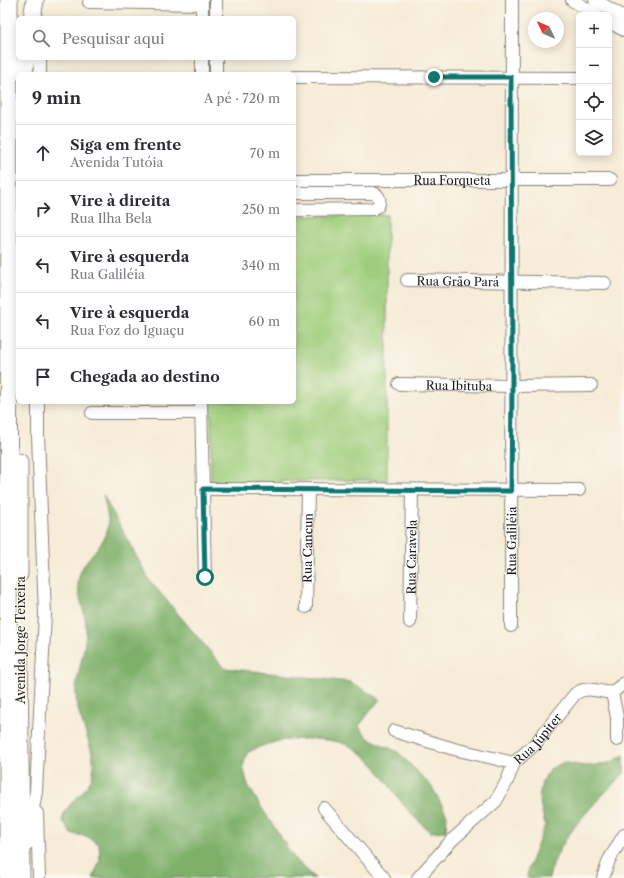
<!DOCTYPE html>
<html lang="pt">
<meta charset="utf-8">
<style>
body{margin:0;font-family:"Libre Caslon Text",serif;background:#f7f7f7;color:#2b2b33}
.controls{position:absolute;right:12px;top:12px;display:grid;overflow:hidden;border-radius:6px;box-shadow:0 2px 10px #0003}
.controls button{width:36px;height:36px;display:grid;place-items:center;padding:0;border:0;border-bottom:1px solid #e1e1e2;background:#fff;color:#2b2b33;font:20px sans-serif}
.compass{position:absolute;left:528px;top:12px;width:36px;height:36px;border-radius:50%;background:#fff;box-shadow:0 2px 10px #0003;rotate:314deg}
.stop{position:absolute;width:12px;height:12px;margin:-9px;border:3px solid #0f766e;border-radius:50%;background:#fff}
.stop.end{background:#0f766e;border-color:#fff;box-shadow:0 1px 4px #0008}
.list{margin:0;padding:0;list-style:none}
h2{display:flex;justify-content:space-between;align-items:center;height:52px;margin:0;padding:0 16px;font-size:17px}
h2 small{font-size:13px;font-weight:400;color:#7c7c81}
.list li{display:grid;grid-template-columns:26px 1fr auto;gap:12px;align-items:center;box-sizing:border-box;height:56px;padding:0 16px;border-top:1px solid #e1e1e2}
.list b{display:block;font-size:15px;white-space:nowrap}
.list p{margin:0;font-size:13px;white-space:nowrap;color:#7c7c81}
.list em{font-size:13px;font-style:normal;color:#7c7c81}
.icon{flex:none;width:22px;height:22px;fill:none;stroke:currentColor;stroke-width:2;stroke-linecap:round;stroke-linejoin:round}
.map{position:relative;flex:none;width:624px;height:878px;overflow:hidden}
.search{position:absolute;background:#fff;box-shadow:0 2px 10px #0003;left:16px;top:16px;width:280px;height:44px;display:flex;align-items:center;gap:10px;box-sizing:border-box;padding:0 14px;border-radius:6px;color:#7c7c81;font-size:15px}
.panel{position:absolute;background:#fff;box-shadow:0 2px 10px #0003;left:16px;top:72px;width:280px;height:332px;border-radius:6px}
.map>svg:first-child{display:block}
.green{fill:#9ecd7b;stroke:#5d744c}
.forest{fill:#7eb06b;stroke:#4d6644}
.lines{fill:none;stroke-linecap:round;stroke-linejoin:round}
.minor-casing{stroke:#89847a;stroke-width:14}
.highway-casing{stroke:#89847a;stroke-width:19}
.minor{stroke:#fff;stroke-width:12}
.highway{stroke:#fff;stroke-width:17}
.route{stroke:#0f766e;stroke-width:5}
.labels{text-anchor:middle;dominant-baseline:central;stroke-width:3;stroke-linejoin:round;paint-order:stroke}
.street-label{font-size:12px;fill:#1c1c1c;stroke:#fbf7ec}
</style>
<div class="map">
<svg width="624" height="878" viewBox="0 0 624 878">
<rect width="100%" height="100%" fill="#fbf7ec"/>
<filter id="ink" filterUnits="userSpaceOnUse"><feTurbulence type="fractalNoise" baseFrequency=".025" numOctaves="2"/><feDisplacementMap in="SourceGraphic" scale="8" xChannelSelector="R" yChannelSelector="G"/><feConvolveMatrix kernelMatrix="1 2 1 2 8 2 1 2 1" color-interpolation-filters="sRGB"/></filter>
<filter id="wash" filterUnits="userSpaceOnUse"><feTurbulence type="fractalNoise" baseFrequency=".012" numOctaves="4" result="noise"/><feDisplacementMap in="SourceGraphic" scale="16" xChannelSelector="R" yChannelSelector="G"/><feGaussianBlur stdDeviation="0.9" result="paint"/><feColorMatrix in="noise" values="0 0 0 0 0 0 0 0 0 0 0 0 0 0 0 0 0 1.4 0 .05"/><feComposite in="paint" operator="in"/></filter>
<g filter="url(#wash)">
<rect width="100%" height="100%" fill="#f6ecd7"/>
<polygon class="green" points="387,215 387,480 211,482 211,402 294,402 294,216"/>
<g class="forest">
<path d="M 103,495 L 150,581 L 224,668 L 350,682 L 380,699 L 359,726 L 368,738 L 398,752 L 432,787 L 447,815 L 446,831 L 430,832 C 422,824 413,817 406,808 C 390,789 376,761 354,748 C 339,740 322,739 306,739 C 284,739 267,742 247,753 L 243,767 L 248,785 L 256,799 L 294,858 L 315,878 L 93,878 L 100,860 L 99,844 L 86,836 L 71,834 L 62,820 C 66,801 90,792 93,773 C 97,748 76,720 76,693 C 76,672 86,652 86,630 C 87,615 78,599 78,583 C 79,560 104,549 108,527 C 109,518 105,504 103,495 Z"/>
<path d="M 624,755 L 624,773 C 597,801 557,838 549,878 L 527,878 L 528,869 L 545,825 L 539,798 L 542,782 L 550,769 L 564,762 C 586,768 605,768 624,755 Z"/>
</g>
</g>
<g filter="url(#ink)">
<g class="lines">
<g class="minor-casing">
<g id="minor">
<polyline points="202,0 202,18"/>
<polyline points="216,0 216,18"/>
<polyline points="572,0 597,15"/>
<polyline points="595,0 624,17"/>
<polyline points="89,2 202,4"/>
<polyline points="609,22 624,30"/>
<polyline points="40,58 40,74"/>
<polyline points="202,58 202,74"/>
<polyline points="216,74 216,58"/>
<polyline points="294,77 579,78"/>
<path id="s1" d="M 294,180 L 610,180"/>
<path d="M 294,193 L 373,193 C 379,195 381,200 378,206 L 373,209 L 294,210"/>
<path id="s2" d="M 407,280 L 605,283"/>
<path id="s3" d="M 399,384 L 512,386 L 591,385"/>
<polyline points="201,402 205,577"/>
<polyline points="92,413 201,413"/>
<polyline points="203,489 579,490"/>
<path id="s4" d="M 306,607 L 308,490"/>
<path id="s5" d="M 410,622 L 412,491"/>
<path id="s6" d="M 511,626 L 512,0"/>
<polyline points="612,693 617,717 617,740"/>
<polyline points="394,731 454,749 514,763"/>
<polyline points="324,808 384,878"/>
<polyline points="37,813 39,878"/>
<polyline points="27,844 36,791 45,614 38,436 38,402"/>
<path id="s7" d="M 418,878 L 452,840 L 496,801 L 507,781 L 514,763 L 535,744 L 575,694 C 587,685 599,692 612,693 L 624,683"/>
<polyline points="603,878 609,860 624,835"/>
</g>
</g>
<g class="highway-casing">
<g id="highway">
<polyline points="32,18 35,0"/>
<polyline points="24,74 26,58"/>
<polyline points="19,574 19,462"/>
<polyline points="19,636 21,878"/>
<polyline points="8,878 9,0"/>
</g>
</g>
<use href="#minor" class="minor"/>
<use href="#highway" class="highway"/>
</g>
</g>
<g class="lines" filter="url(#ink)">
<polyline class="route" points="205,577 203,489 511,491 512,386 511,77 434,77"/>
</g>
<g class="labels">
<g class="street-label">
<text stroke="none"><textPath href="#s1" startOffset="158">Rua Forqueta</textPath></text>
<text stroke="none"><textPath href="#s2" startOffset="51">Rua Grão Pará</textPath></text>
<text stroke="none"><textPath href="#s3" startOffset="60">Rua Ibituba</textPath></text>
<text stroke="none"><textPath href="#s6" startOffset="85">Rua Galiléia</textPath></text>
<text stroke="none"><textPath href="#s4" startOffset="59">Rua Cancun</textPath></text>
<text stroke="none"><textPath href="#s5" startOffset="65">Rua Caravela</textPath></text>
<text transform="translate(20 640) rotate(-90)">Avenida Jorge Teixeira</text>
<text stroke="none"><textPath href="#s7" startOffset="186">Rua Júpiter</textPath></text>
</g>
</g>
</svg>
<div class="controls">
<button>+</button>
<button>−</button>
<button><svg class="icon" aria-label="locate" viewBox="0 0 24 24"><circle cx="12" cy="12" r="6"/><path d="M12 2v4M12 18v4M2 12h4M18 12h4"/></svg></button>
<button><svg class="icon" aria-label="layers" viewBox="0 0 24 24"><path d="M12 4l9 5-9 5-9-5zM3 14l9 5 9-5"/></svg></button>
</div>
<svg class="compass" viewBox="-18 -18 36 36"><path d="M0-13l5 13h-10z" fill="#e53935"/><path d="M0 13l5-13h-10z" fill="#7c7c81"/></svg>
<div class="stop" style="left:205px;top:577px"></div>
<div class="stop end" style="left:434px;top:77px"></div>
<div class="search"><svg class="icon" aria-label="search" viewBox="0 0 24 24"><circle cx="10" cy="10" r="6"/><path d="M15 15l6 6"/></svg>Pesquisar aqui</div>
<section class="panel">
<h2>9 min<small>A pé · 720 m</small></h2>
<ul class="list">
<li><svg class="icon" aria-label="ahead" viewBox="0 0 24 24"><path d="M12 20V5M6 11l6-6 6 6"/></svg><div><b>Siga em frente</b><p>Avenida Tutóia</p></div><em>70 m</em></li>
<li><svg class="icon" aria-label="right" viewBox="0 0 24 24"><path d="M7 20v-9h11M14 6l5 5-5 5"/></svg><div><b>Vire à direita</b><p>Rua Ilha Bela</p></div><em>250 m</em></li>
<li><svg class="icon" aria-label="left" viewBox="0 0 24 24"><path d="M17 20v-9H6M10 6l-5 5 5 5"/></svg><div><b>Vire à esquerda</b><p>Rua Galiléia</p></div><em>340 m</em></li>
<li><svg class="icon" aria-label="left" viewBox="0 0 24 24"><path d="M17 20v-9H6M10 6l-5 5 5 5"/></svg><div><b>Vire à esquerda</b><p>Rua Foz do Iguaçu</p></div><em>60 m</em></li>
<li><svg class="icon" aria-label="arrive" viewBox="0 0 24 24"><path d="M6 21V4h12l-3 4 3 4H6"/></svg><div><b>Chegada ao destino</b></div></li>
</ul>
</section>
</div>
